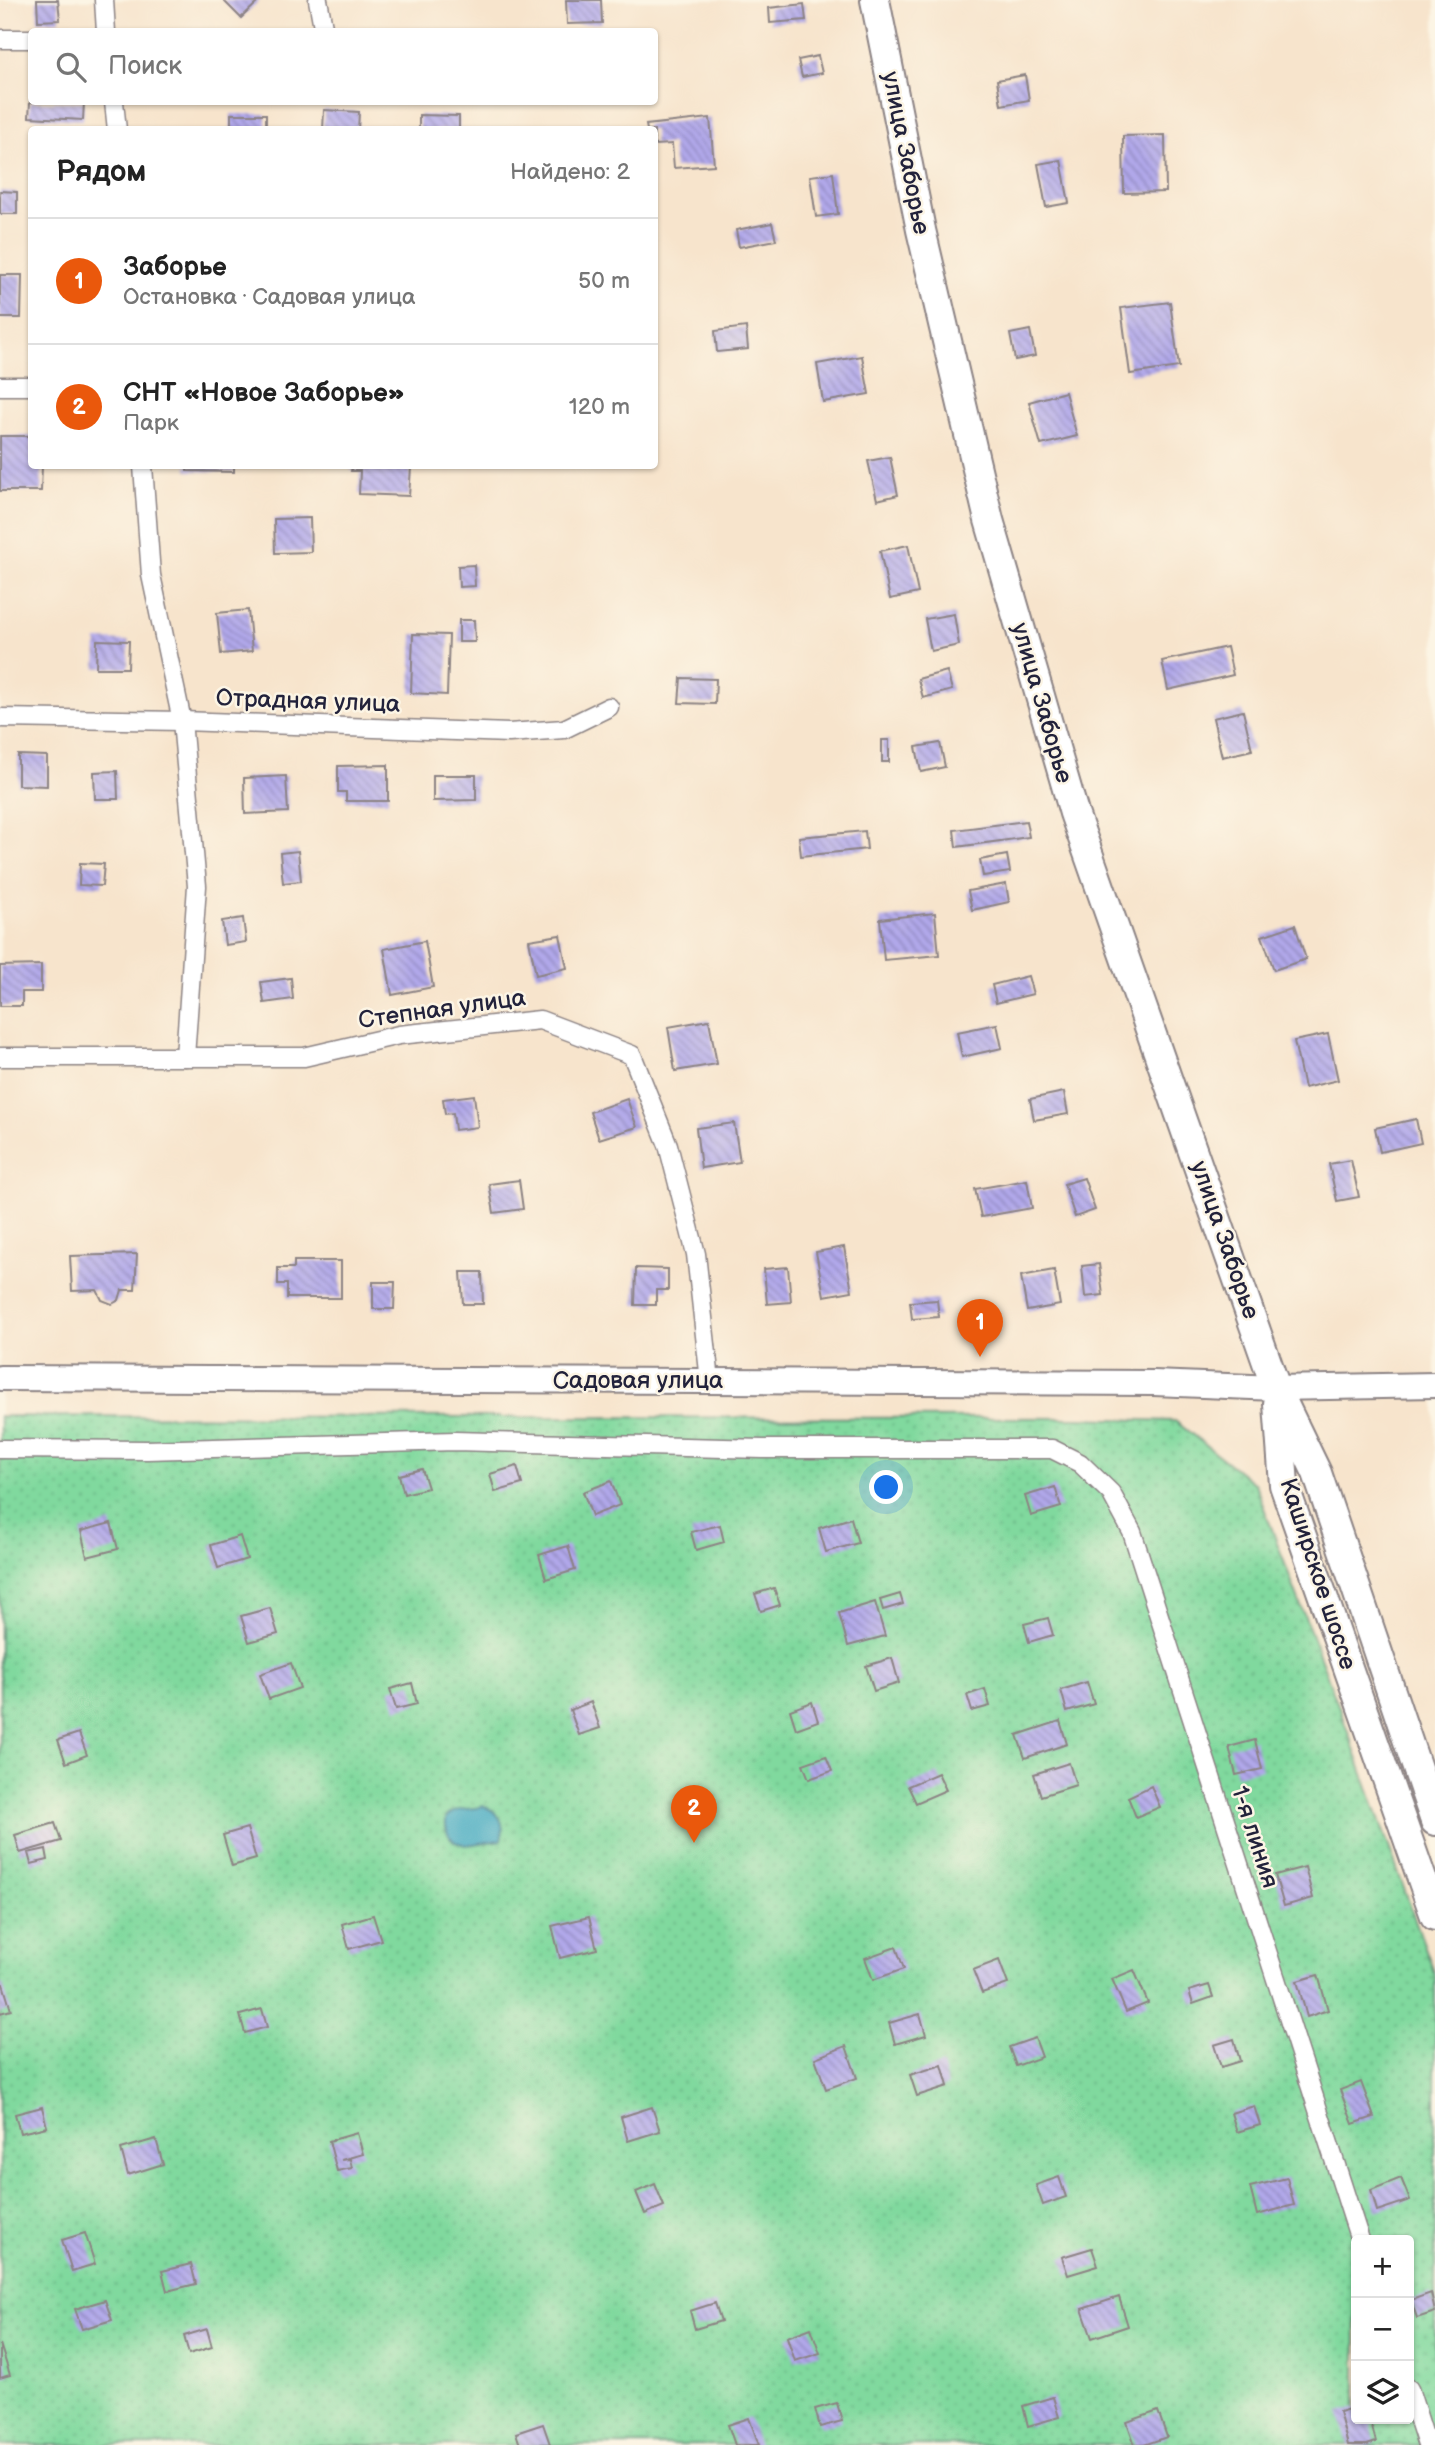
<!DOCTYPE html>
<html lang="ru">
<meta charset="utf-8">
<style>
body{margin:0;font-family:"Balsamiq Sans",sans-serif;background:#f2f2f2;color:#222}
.controls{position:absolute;right:21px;bottom:21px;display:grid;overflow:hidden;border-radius:7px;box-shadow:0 2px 5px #0004}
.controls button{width:63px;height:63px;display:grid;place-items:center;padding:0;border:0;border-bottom:2px solid #e0e0e0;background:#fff;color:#222;font:35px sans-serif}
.you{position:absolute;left:887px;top:1488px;width:24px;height:24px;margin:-18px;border:5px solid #fff;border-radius:50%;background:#1a73e8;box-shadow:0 0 0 10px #1a73e833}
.badge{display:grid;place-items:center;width:46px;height:46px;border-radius:50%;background:#ea580c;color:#fff;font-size:23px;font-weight:700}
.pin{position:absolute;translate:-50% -58px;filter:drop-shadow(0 2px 4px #0008)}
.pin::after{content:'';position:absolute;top:37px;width:24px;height:21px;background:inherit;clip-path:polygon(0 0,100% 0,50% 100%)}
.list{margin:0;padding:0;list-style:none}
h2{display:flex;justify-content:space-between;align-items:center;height:91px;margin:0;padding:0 28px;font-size:30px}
h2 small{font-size:23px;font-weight:400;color:#767676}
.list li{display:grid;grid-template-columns:46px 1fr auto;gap:21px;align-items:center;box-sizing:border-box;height:126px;padding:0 28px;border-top:2px solid #e0e0e0}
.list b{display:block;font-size:26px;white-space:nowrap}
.list p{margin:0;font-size:23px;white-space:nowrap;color:#767676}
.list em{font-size:23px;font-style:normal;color:#767676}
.icon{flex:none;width:38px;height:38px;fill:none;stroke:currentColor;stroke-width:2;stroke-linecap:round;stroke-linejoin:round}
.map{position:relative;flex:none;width:1435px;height:2445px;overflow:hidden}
.search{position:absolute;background:#fff;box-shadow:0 2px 5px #0004;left:28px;top:28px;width:630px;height:77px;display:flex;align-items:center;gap:18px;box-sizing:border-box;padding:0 24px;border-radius:7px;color:#767676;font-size:26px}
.panel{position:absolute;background:#fff;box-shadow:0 2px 5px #0004;left:28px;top:126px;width:630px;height:343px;border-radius:7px}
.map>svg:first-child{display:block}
.park{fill:url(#park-dots);stroke:#517e6c;stroke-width:2;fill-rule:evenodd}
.water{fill:#41a9c1;stroke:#32667e;stroke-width:2}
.building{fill:url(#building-back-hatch)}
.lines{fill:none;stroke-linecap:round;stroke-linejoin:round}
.street-casing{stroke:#8c8384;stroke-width:21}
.secondary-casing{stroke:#8c8384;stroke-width:28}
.primary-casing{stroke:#8c8384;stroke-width:32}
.street{stroke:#fff;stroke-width:18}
.secondary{stroke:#fff;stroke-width:24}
.primary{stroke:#fff;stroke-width:28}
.labels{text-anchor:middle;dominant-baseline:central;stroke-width:5;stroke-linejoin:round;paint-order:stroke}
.street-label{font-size:24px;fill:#22223b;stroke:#fcf5e5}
</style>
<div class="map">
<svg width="1435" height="2445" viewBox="0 0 1435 2445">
<defs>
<pattern id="park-dots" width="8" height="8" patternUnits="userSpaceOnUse" patternTransform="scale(1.75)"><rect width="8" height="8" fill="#80d99e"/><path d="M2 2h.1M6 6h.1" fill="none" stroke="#6eba89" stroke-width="1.8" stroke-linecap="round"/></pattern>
<pattern id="building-back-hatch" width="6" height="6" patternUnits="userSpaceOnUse" patternTransform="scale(1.75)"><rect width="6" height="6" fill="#b1a8ea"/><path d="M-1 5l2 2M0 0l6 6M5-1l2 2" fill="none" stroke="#9088bf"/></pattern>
</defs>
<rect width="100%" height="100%" fill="#fcf5e5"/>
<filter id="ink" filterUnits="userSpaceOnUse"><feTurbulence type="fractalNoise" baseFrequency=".0143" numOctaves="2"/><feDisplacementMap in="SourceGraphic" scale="14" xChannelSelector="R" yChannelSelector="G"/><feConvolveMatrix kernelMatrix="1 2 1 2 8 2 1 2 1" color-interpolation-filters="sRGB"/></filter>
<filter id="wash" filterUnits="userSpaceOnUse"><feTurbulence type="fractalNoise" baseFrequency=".00686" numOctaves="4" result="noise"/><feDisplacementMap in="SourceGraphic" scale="28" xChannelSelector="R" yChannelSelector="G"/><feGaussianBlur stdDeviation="1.57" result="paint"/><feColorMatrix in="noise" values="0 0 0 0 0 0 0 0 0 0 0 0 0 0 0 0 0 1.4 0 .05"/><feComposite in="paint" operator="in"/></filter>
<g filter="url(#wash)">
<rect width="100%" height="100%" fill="#f7e4cc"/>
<path class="park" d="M 0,1416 L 1076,1418 L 1175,1421 L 1255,1484 L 1340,1710 L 1435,1975 L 1435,2445 L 0,2445 ZM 1356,2240 L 1409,2240 L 1409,2419 L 1356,2419 Z"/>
<path class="water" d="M 483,1806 C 500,1812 506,1824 501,1840 L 466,1845 L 455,1842 C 447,1836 444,1825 447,1816 C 459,1806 470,1811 483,1806 Z"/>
<g id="blocks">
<g class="building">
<polygon points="37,0 58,0 60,20 38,21"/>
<polygon points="223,0 260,0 241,18"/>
<polygon points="566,0 601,0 602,23 567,24"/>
<polygon points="804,4 806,20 770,23 769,8"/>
<polygon points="818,56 822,73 802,77 798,60"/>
<polygon points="1025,75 1029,100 1001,105 997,80"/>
<polygon points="30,102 84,102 83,120 29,117"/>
<polygon points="324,110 359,112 358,130 323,130"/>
<rect x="231" y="114" width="35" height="16"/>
<polygon points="419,115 459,116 459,130 419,130"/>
<polygon points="710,118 714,165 674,168 672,144 654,145 654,130 647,130 646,125"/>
<polygon points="1165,135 1166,192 1124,193 1123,136"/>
<polygon points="1061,160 1069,203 1046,207 1038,164"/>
<polygon points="833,173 838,214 816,217 810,176"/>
<polygon points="0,191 17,192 17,214 0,214"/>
<polygon points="772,223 776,240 739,247 736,230"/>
<polygon points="0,275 22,275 21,318 0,318"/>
<polygon points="1170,302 1179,367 1130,374 1121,308"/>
<polygon points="746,327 748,349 717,352 715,331"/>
<polygon points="1030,330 1035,356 1015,360 1010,334"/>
<polygon points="862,356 869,394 823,402 817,364"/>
<polygon points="1065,392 1077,436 1041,445 1029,402"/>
<polygon points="0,436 32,436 32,466 42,466 41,491 0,491"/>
<polygon points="890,457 898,495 877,500 868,461"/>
<polygon points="187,466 234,466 234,472 187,471"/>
<polygon points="352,466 411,467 409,496 359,494 360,471 351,471"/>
<polygon points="310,518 311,552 275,553 274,519"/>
<polygon points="908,545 918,593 890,599 880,551"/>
<polygon points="474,565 475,586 459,587 458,566"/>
<polygon points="248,610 252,651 221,654 217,613"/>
<polygon points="954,614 959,645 931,651 925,619"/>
<polygon points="459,620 474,620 475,642 459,642"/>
<polygon points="413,634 449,635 447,695 411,693"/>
<polygon points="97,640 129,641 128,668 96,668"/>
<polygon points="1227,647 1233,675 1168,690 1162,661"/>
<polygon points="947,671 952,690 923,698 918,679"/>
<polygon points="681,678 716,679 715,704 679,703"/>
<polygon points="1243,711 1252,750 1222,757 1213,718"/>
<rect x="882" y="740" width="7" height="22"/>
<polygon points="940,743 945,767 921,772 916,747"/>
<polygon points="18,755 47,756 47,786 18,785"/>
<polygon points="388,765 388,801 346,801 346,792 338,792 338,766"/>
<polygon points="117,771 118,799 95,799 94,772"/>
<polygon points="433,775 476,775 476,800 433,801"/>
<polygon points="286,776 288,812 245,814 244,778"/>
<polygon points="1026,821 1029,837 956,847 954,830"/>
<polygon points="865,831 867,849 801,856 799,837"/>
<polygon points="298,851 301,881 283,883 280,853"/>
<polygon points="1007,855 1010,872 983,876 980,860"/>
<polygon points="80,863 104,864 102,886 79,885"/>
<polygon points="1006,884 1009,902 972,910 968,891"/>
<polygon points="935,913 939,955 884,960 880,919"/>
<polygon points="243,918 246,942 225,945 222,921"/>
<polygon points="1295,925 1306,959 1274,970 1262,936"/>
<polygon points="560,935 567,968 536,975 529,940"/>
<polygon points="425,941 433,987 392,995 384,949"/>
<polygon points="41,965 41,992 22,992 22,1006 0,1006 0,966"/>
<polygon points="1028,976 1033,994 996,1003 992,985"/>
<polygon points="291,978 293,999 264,1003 261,982"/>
<polygon points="709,1020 717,1064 675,1071 668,1027"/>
<polygon points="997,1024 1002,1048 962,1057 957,1032"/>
<polygon points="1328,1034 1338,1080 1304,1088 1294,1041"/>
<polygon points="1064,1092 1068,1114 1034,1120 1030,1099"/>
<polygon points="474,1095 478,1127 455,1130 453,1113 445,1114 443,1099"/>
<polygon points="627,1099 637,1127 599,1139 590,1112"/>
<polygon points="1416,1119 1421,1143 1380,1152 1375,1128"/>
<polygon points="734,1123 740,1162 701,1168 696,1128"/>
<polygon points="1351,1160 1359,1197 1337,1201 1329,1164"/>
<polygon points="1084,1178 1095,1210 1075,1217 1064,1184"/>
<polygon points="519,1180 523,1209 494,1213 489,1184"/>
<polygon points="1027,1180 1032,1208 981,1217 975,1189"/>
<polygon points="844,1247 852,1291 824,1296 816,1252"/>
<polygon points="137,1254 135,1290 122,1290 119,1300 112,1304 102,1300 97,1290 72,1291 70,1256"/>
<polygon points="294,1261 341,1261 341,1298 287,1298 287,1284 278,1284 278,1268 294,1268"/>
<polygon points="1099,1264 1103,1295 1085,1297 1082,1266"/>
<polygon points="788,1267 791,1302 767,1304 764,1269"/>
<polygon points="636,1268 668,1269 668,1290 656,1290 656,1305 635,1305"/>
<polygon points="1054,1270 1060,1305 1027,1311 1021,1276"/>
<polygon points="461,1272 482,1272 483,1304 463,1304"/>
<polygon points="373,1282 395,1282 394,1309 373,1309"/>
<polygon points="937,1300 939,1317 912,1319 910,1302"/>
<polygon points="517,1466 522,1484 495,1492 490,1474"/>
<polygon points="422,1469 428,1488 404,1494 399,1475"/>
<polygon points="611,1481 620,1505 592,1516 583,1492"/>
<polygon points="1055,1487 1061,1507 1031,1516 1025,1496"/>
<polygon points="851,1518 858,1543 826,1552 819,1528"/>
<polygon points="111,1523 118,1549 87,1557 81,1531"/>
<polygon points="720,1525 724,1542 696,1550 691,1532"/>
<polygon points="240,1536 247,1559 218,1568 211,1545"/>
<polygon points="568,1546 575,1570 546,1579 539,1555"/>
<polygon points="774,1588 780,1605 761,1611 755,1594"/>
<polygon points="900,1594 903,1604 883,1610 880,1600"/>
<polygon points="875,1602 885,1636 848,1646 839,1613"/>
<polygon points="270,1608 278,1634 249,1642 241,1616"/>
<polygon points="1048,1618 1053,1635 1029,1642 1024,1624"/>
<polygon points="892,1658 899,1683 874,1691 866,1666"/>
<polygon points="291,1663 300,1688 269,1699 260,1674"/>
<polygon points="1087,1682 1094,1704 1067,1712 1061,1690"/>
<polygon points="412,1683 417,1704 396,1709 390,1689"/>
<polygon points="985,1689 990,1706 972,1711 967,1695"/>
<polygon points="591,1702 600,1728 579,1735 570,1710"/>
<polygon points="812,1702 818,1721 796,1729 790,1710"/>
<polygon points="1060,1721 1067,1744 1025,1758 1017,1735"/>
<polygon points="79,1733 87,1755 66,1763 58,1740"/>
<polygon points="1255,1740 1262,1769 1236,1775 1229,1747"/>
<polygon points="826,1756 832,1771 809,1779 803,1764"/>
<polygon points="1069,1763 1076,1785 1041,1796 1034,1774"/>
<polygon points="938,1773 946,1790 916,1803 908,1786"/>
<polygon points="1151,1786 1160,1807 1136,1817 1128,1797"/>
<polygon points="55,1823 61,1841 20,1853 15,1835"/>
<polygon points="247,1828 256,1859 232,1866 223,1835"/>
<polygon points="46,1849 48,1860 31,1864 28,1853"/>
<polygon points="1305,1867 1313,1898 1284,1906 1275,1875"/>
<polygon points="373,1915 381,1940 349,1949 342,1924"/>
<polygon points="589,1917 597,1949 560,1958 552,1926"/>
<polygon points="896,1947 904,1969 873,1980 865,1958"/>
<polygon points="999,1960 1008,1984 982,1993 973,1970"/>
<polygon points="1134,1970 1148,2003 1126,2012 1112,1979"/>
<polygon points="1318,1975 1328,2010 1307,2017 1297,1981"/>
<polygon points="3,1984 11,2010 0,2013 0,1985"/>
<polygon points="1209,1985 1213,1997 1193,2004 1189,1991"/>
<polygon points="262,2009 267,2027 245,2033 240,2015"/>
<polygon points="920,2014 926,2035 895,2044 889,2023"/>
<polygon points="1035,2038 1042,2057 1016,2066 1009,2047"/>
<polygon points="1234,2039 1240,2061 1221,2067 1214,2045"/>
<polygon points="846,2046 857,2078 826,2089 815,2058"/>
<polygon points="942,2065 948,2086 917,2096 910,2075"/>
<polygon points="1361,2082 1374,2117 1353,2124 1340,2090"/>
<polygon points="1254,2106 1260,2125 1237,2132 1231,2113"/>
<polygon points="42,2107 47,2127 20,2133 15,2114"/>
<polygon points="652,2107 660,2131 628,2141 621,2117"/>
<polygon points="357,2133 363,2154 341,2160 350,2159 352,2168 337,2171 329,2141"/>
<polygon points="156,2139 163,2164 128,2175 121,2149"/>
<polygon points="1059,2177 1066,2197 1043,2205 1036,2185"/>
<polygon points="1287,2178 1294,2205 1257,2215 1250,2187"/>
<polygon points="1401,2178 1410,2200 1377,2211 1371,2190"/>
<polygon points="655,2184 664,2206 645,2214 636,2192"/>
<polygon points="85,2233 95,2264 72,2271 62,2240"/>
<polygon points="1092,2248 1098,2266 1068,2275 1062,2257"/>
<polygon points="191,2264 196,2284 167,2291 162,2271"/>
<polygon points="1431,2293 1435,2312 1417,2318 1411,2300"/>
<polygon points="1119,2297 1128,2326 1092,2338 1082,2309"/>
<polygon points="105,2300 112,2320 82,2329 75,2309"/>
<polygon points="715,2303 721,2321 695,2329 690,2311"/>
<polygon points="811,2328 820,2353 795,2361 787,2337"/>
<polygon points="207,2329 212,2347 189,2354 184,2336"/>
<polygon points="0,2344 10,2375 0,2378"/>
<polygon points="1053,2397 1059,2417 1028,2426 1023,2406"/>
<polygon points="837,2403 842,2421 820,2427 815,2409"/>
<polygon points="1356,2407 1356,2419 1370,2419 1376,2442 1367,2445 1348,2445 1339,2412"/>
<polygon points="1158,2411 1167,2437 1144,2445 1135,2445 1127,2422"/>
<polygon points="749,2418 759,2445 735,2445 728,2425"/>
<polygon points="543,2424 550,2444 520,2445 516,2433"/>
</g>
</g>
</g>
<g filter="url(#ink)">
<use href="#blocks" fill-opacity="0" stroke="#8c8384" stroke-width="2"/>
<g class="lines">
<g class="street-casing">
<g id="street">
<polyline points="104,0 106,32"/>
<polyline points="318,0 324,32"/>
<polyline points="0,39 32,39"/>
<polyline points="114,102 117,130"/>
<polyline points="0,386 32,386"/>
<polyline points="143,466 151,575 182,721 197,886 185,1057"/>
<polyline points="0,718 182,721 509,733 564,729 609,707"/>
<polyline points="0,1057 304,1057 399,1035 540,1020 632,1055 668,1145 696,1254 710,1381"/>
<polyline points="0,1449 147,1450 455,1441 763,1449 1052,1449 1080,1463 1111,1493 1132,1532 1360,2240"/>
<polyline points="1409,2389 1427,2445"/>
</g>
</g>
<g class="secondary-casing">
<polyline id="secondary" points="0,1378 1154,1383 1276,1388 1435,1385"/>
</g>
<g class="primary-casing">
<g id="primary">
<polyline points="875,0 921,230 989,520 1074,813 1276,1388 1317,1473 1435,1821"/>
<polyline points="1278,1404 1284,1485 1435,1916"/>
</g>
</g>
<use href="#street" class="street"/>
<use href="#secondary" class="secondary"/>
<use href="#primary" class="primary"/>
</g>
</g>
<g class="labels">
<g class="street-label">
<text transform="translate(906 153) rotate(79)">улица Заборье</text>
<text transform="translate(308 701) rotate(2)">Отрадная улица</text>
<text transform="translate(1042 703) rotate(74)">улица Заборье</text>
<text transform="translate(442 1009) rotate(-8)">Степная улица</text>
<text transform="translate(1225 1240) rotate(71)">улица Заборье</text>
<text x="638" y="1380">Садовая улица</text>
<text transform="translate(1318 1574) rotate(72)">Каширское шоссе</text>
<text transform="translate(1255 1837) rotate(72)">1-я линия</text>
</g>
</g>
</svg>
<div class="controls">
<button>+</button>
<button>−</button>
<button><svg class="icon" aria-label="layers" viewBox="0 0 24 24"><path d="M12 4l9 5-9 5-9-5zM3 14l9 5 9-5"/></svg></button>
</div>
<div class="you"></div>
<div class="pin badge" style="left:980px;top:1357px">1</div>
<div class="pin badge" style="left:694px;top:1843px">2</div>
<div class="search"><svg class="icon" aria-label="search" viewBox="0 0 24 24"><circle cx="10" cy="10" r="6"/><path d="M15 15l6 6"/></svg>Поиск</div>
<section class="panel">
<h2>Рядом<small>Найдено: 2</small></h2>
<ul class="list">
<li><span class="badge">1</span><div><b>Заборье</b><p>Остановка · Садовая улица</p></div><em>50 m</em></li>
<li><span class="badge">2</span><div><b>СНТ «Новое Заборье»</b><p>Парк</p></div><em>120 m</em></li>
</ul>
</section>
</div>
